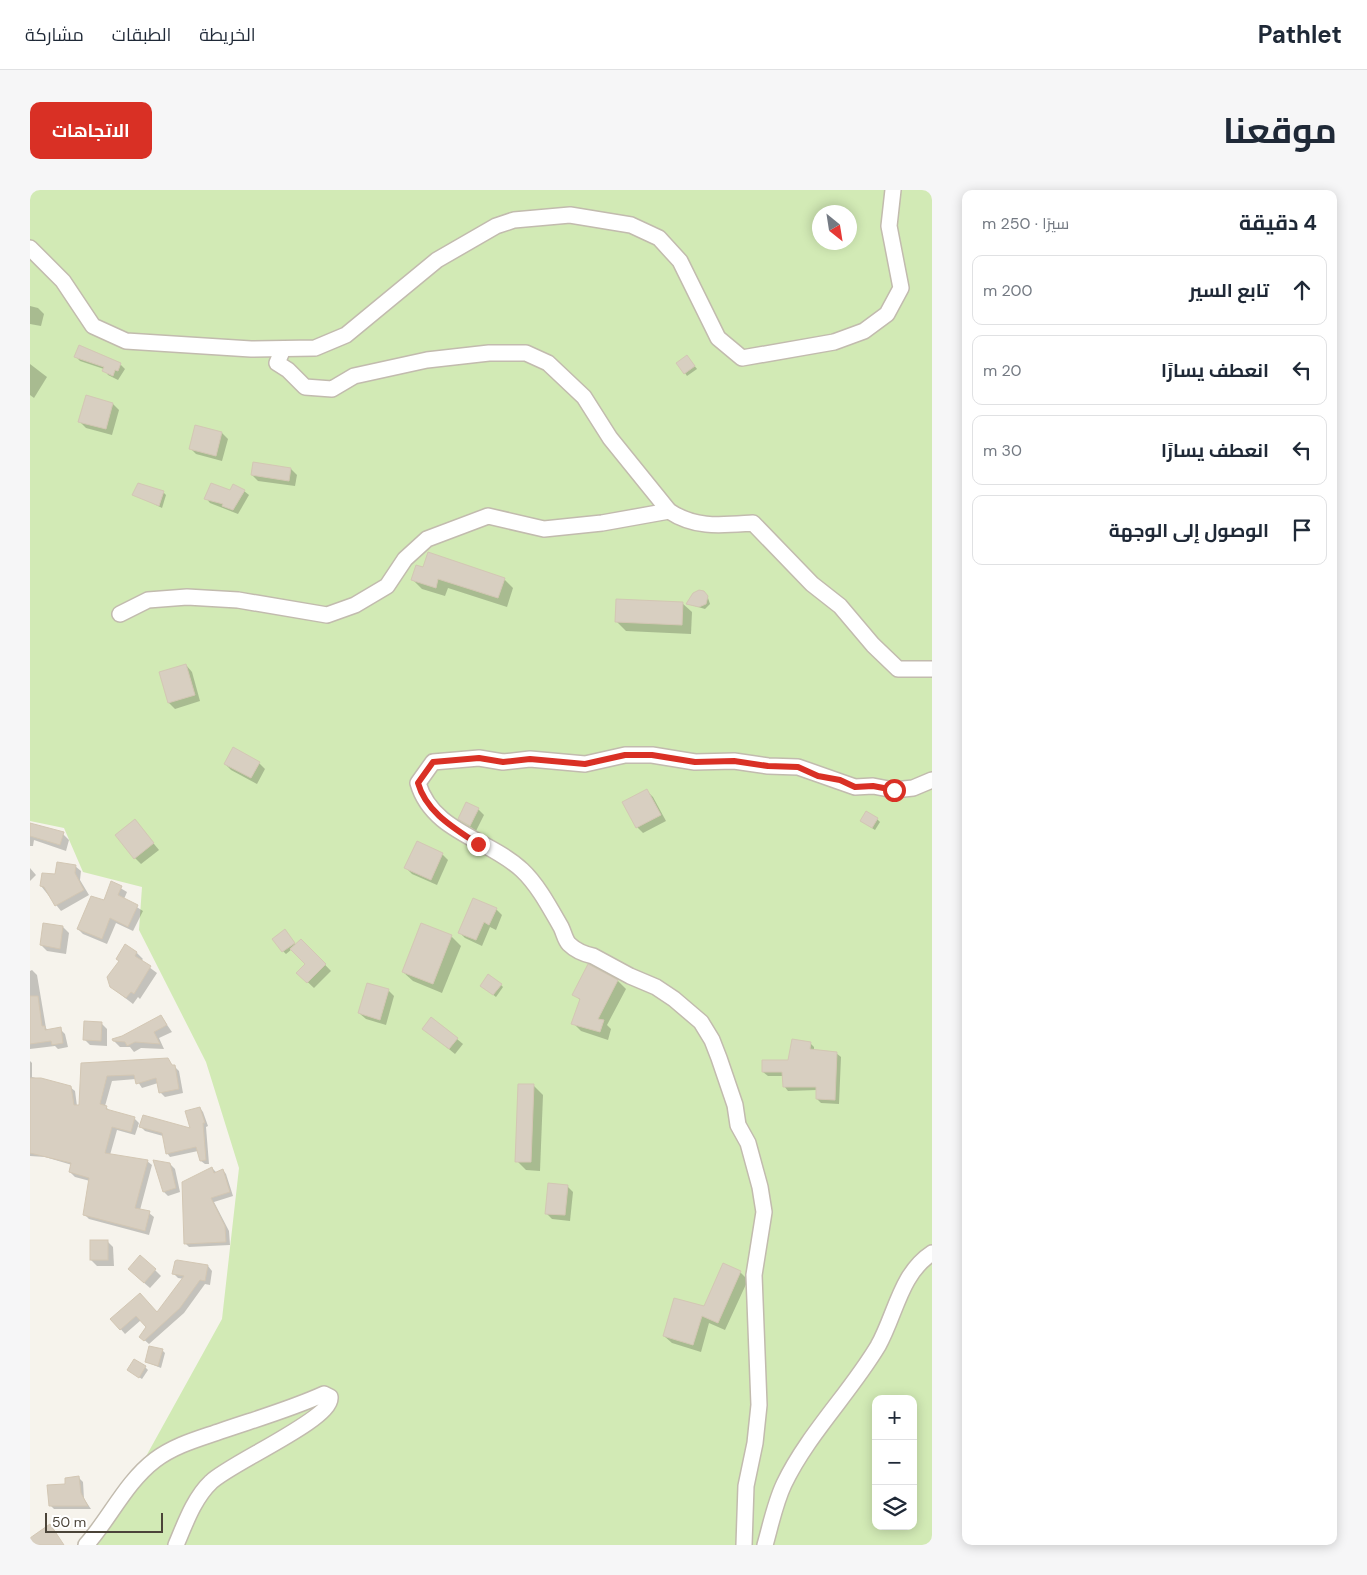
<!DOCTYPE html>
<html lang="ar">
<meta charset="utf-8">
<style>
body{margin:0;font-family:"DM Sans",Cairo,sans-serif;background:#f6f6f7;color:#1f2937;direction:rtl}
.controls{position:absolute;right:15px;bottom:15px;display:grid;overflow:hidden;border-radius:10px;box-shadow:0 2px 12px #0003}
.controls button{width:45px;height:45px;display:grid;place-items:center;padding:0;border:0;border-bottom:1px solid #e0e1e3;background:#fff;color:#1f2937;font:25px sans-serif}
.compass{position:absolute;left:782px;top:15px;width:45px;height:45px;border-radius:50%;background:#fff;box-shadow:0 2px 12px #0003;rotate:150deg}
.scale{position:absolute;left:15px;bottom:12px;width:118px;box-sizing:border-box;padding-left:5px;border:2px solid #4b4439;border-top:0;font-size:14px;line-height:18px;white-space:nowrap;color:#4b4439;-webkit-text-stroke:4px #fff;paint-order:stroke}
.stop{position:absolute;width:15px;height:15px;margin:-11px;border:4px solid #d93025;border-radius:50%;background:#fff}
.stop.end{background:#d93025;border-color:#fff;box-shadow:0 1px 5px #0008}
.list{margin:0;padding:0;list-style:none}
h2{display:flex;justify-content:space-between;align-items:center;height:65px;margin:0;padding:0 20px;font-size:21px}
h2 small{font-size:16px;font-weight:400;color:#747a83}
.list li{display:grid;grid-template-columns:32px 1fr auto;gap:15px;align-items:center;box-sizing:border-box;height:70px;margin:0 10px 10px;padding:0 10px;border:1px solid #e0e1e3;border-radius:10px}
.list b{display:block;font-size:19px;white-space:nowrap}
.list em{font-size:16px;font-style:normal;color:#747a83}
.icon{flex:none;width:28px;height:28px;fill:none;stroke:currentColor;stroke-width:2;stroke-linecap:round;stroke-linejoin:round}
.map{position:relative;flex:none;width:902px;height:1355px;overflow:hidden;direction:ltr;border-radius:10px}
header{display:flex;align-items:center;gap:30px;box-sizing:border-box;height:70px;padding:0 25px;background:#fff;border-bottom:1px solid #e0e1e3}
header strong{font-size:24px}
nav{display:flex;gap:28px;margin-inline-start:auto;font-size:18px}
.intro{display:flex;align-items:center;justify-content:space-between;box-sizing:border-box;height:120px;padding:0 30px}
h1{margin:0;font-size:35px}
.button{padding:12px 22px;border-radius:10px;background:#d93025;color:#fff;font-size:18px;font-weight:700}
main{display:flex;gap:30px;padding:0 30px}
aside{flex:1;background:#fff;border-radius:10px;box-shadow:0 2px 12px #0003}
.map>svg:first-child{display:block}
.green{fill:#d2eab5;fill-rule:evenodd}
.shadow{fill:#0003}
.building{fill:#d8cfc1;stroke:#d3c7b4}
.lines{fill:none;stroke-linecap:round;stroke-linejoin:round}
.minor-casing{stroke:#c2bbae;stroke-width:18}
.minor{stroke:#fff;stroke-width:15}
.route{stroke:#d93025;stroke-width:6}
</style>
<header>
<strong>Pathlet</strong>
<nav><a>الخريطة</a><a>الطبقات</a><a>مشاركة</a></nav>
</header>
<div class="intro"><h1>موقعنا</h1><a class="button">الاتجاهات</a></div>
<main>
<aside>
<h2>4 دقيقة<small>سيرًا · 250 m</small></h2>
<ul class="list">
<li><svg class="icon" aria-label="ahead" viewBox="0 0 24 24"><path d="M12 20V5M6 11l6-6 6 6"/></svg><div><b>تابع السير</b></div><em>200 m</em></li>
<li><svg class="icon" aria-label="left" viewBox="0 0 24 24"><path d="M17 20v-9H6M10 6l-5 5 5 5"/></svg><div><b>انعطف يسارًا</b></div><em>20 m</em></li>
<li><svg class="icon" aria-label="left" viewBox="0 0 24 24"><path d="M17 20v-9H6M10 6l-5 5 5 5"/></svg><div><b>انعطف يسارًا</b></div><em>30 m</em></li>
<li><svg class="icon" aria-label="arrive" viewBox="0 0 24 24"><path d="M6 21V4h12l-3 4 3 4H6"/></svg><div><b>الوصول إلى الوجهة</b></div></li>
</ul>
</aside>
<div class="map">
<svg width="902" height="1355" viewBox="0 0 902 1355">
<rect width="100%" height="100%" fill="#f6f3ec"/>
<path class="green" d="M 0,0 L 902,0 L 902,1355 L 67,1355 L 192,1129 L 209,978 L 176,872 L 109,740 L 112,697 L 53,682 L 34,638 L 0,631 ZM 789,22 L 819,22 L 819,52 L 789,52 ZM 846,1209 L 883,1209 L 883,1336 L 846,1336 Z"/>
<g class="shadow">
<polygon points="0,116 8,118 14,124 11,136 0,134"/>
<polygon points="46,167 90,174 95,179 88,190 78,185 74,179 50,171"/>
<polygon points="660,170 667,179 657,186 655,183"/>
<polygon points="0,174 17,187 4,208 0,205"/>
<polygon points="83,214 89,220 82,245 56,238 50,232"/>
<polygon points="166,237 192,243 198,249 192,271 166,264 160,258"/>
<polygon points="261,279 267,285 265,296 228,291 222,285"/>
<polygon points="201,301 214,301 219,305 208,324 180,313 176,308"/>
<polygon points="133,302 136,305 132,318 104,304"/>
<polygon points="387,376 474,389 483,398 477,417 418,398 415,406 392,399 383,390"/>
<polygon points="677,405 680,414 675,419 658,414"/>
<polygon points="652,413 662,422 661,444 596,441 587,432"/>
<polygon points="156,475 162,482 170,511 145,519 139,513 130,483"/>
<polygon points="229,573 235,579 227,594 201,580 195,574"/>
<polygon points="617,601 623,607 636,631 613,643 607,637"/>
<polygon points="448,619 454,625 446,641 430,629"/>
<polygon points="847,629 850,632 845,640 831,631"/>
<polygon points="105,631 129,660 111,674 105,668"/>
<polygon points="0,636 33,644 39,650 36,661 4,650 3,656 0,656"/>
<polygon points="412,664 418,670 407,695 382,684 376,678"/>
<polygon points="45,676 51,681 50,690 59,705 31,721 11,696"/>
<polygon points="0,678 6,685 0,691"/>
<polygon points="82,693 97,702 94,709 113,721 103,741 86,733 77,754 53,744 48,739 74,711"/>
<polygon points="466,719 472,725 466,740 460,737 452,756 435,748 429,742"/>
<polygon points="14,735 33,737 39,743 36,764 17,761 11,755"/>
<polygon points="257,743 266,755 271,750 301,781 284,798 268,783 276,774 262,759 256,764 253,761"/>
<polygon points="421,746 431,756 412,803 383,791 373,782"/>
<polygon points="96,756 107,763 113,769 111,771 127,783 110,809 108,807 103,814 81,797"/>
<polygon points="559,776 588,791 596,799 577,835 581,839 578,850 551,841 543,833 551,811 544,804"/>
<polygon points="2,780 7,785 16,838 18,841 30,839 35,844 38,857 28,859 25,856 0,859 0,781"/>
<polygon points="471,795 473,797 466,807 454,798"/>
<polygon points="358,800 364,806 356,835 336,829 329,823"/>
<polygon points="131,826 142,842 129,848 134,859 111,858 104,862 100,857 90,857 84,851"/>
<polygon points="71,833 77,839 77,856 60,855 54,849"/>
<polygon points="394,839 427,849 433,854 425,864"/>
<polygon points="780,853 784,857 784,861 806,863 811,867 809,914 791,913 787,909 787,900 758,901 754,896 754,886 738,886 733,882 759,871"/>
<polygon points="0,871 2,873 2,887 40,897 45,901 47,916 50,916 53,874 144,881 144,876 149,881 153,903 135,907 130,902 128,893 112,898 106,889 82,891 75,916 81,922 104,928 109,933 105,945 87,940 80,965 117,971 122,975 110,1020 119,1023 124,1027 119,1045 59,1029 54,1024 60,991 45,987 40,982 42,975 15,967 0,966"/>
<polygon points="503,895 513,905 510,981 496,980 487,971"/>
<polygon points="170,918 173,922 178,936 176,937 179,974 175,974 171,971 168,961 140,967 137,963 133,946 115,941 111,937 162,940"/>
<polygon points="140,974 145,979 150,1002 138,1006 134,1002"/>
<polygon points="182,978 187,983 193,980 196,984 203,1006 184,1012 199,1041 200,1055 159,1057 155,1053"/>
<polygon points="537,996 543,1002 540,1031 522,1029 516,1023"/>
<polygon points="77,1051 83,1057 84,1076 67,1076 61,1070"/>
<polygon points="178,1076 182,1081 180,1095 175,1094 154,1123 119,1154 111,1147 118,1137 111,1130 95,1144 82,1129 110,1105 128,1124 154,1089 148,1088 144,1084"/>
<polygon points="125,1080 131,1086 120,1098 105,1085"/>
<polygon points="710,1082 718,1090 695,1140 679,1133 671,1162 642,1153 634,1146 674,1118"/>
<polygon points="132,1160 135,1163 131,1178 116,1172"/>
<polygon points="115,1177 118,1180 112,1189 101,1182"/>
<polygon points="49,1288 53,1292 54,1309 61,1319 24,1319 20,1315 37,1295"/>
</g>
<g class="building">
<polygon points="49,155 91,173 88,181 85,180 83,186 72,181 74,177 44,167"/>
<polygon points="657,165 665,176 654,184 646,173"/>
<polygon points="56,205 83,213 76,239 48,232"/>
<polygon points="165,235 192,242 186,266 159,259"/>
<polygon points="223,272 261,278 259,291 221,285"/>
<polygon points="108,293 134,301 129,316 102,305"/>
<polygon points="181,293 200,300 203,294 215,300 203,320 192,316 193,314 174,309"/>
<polygon points="398,362 475,388 468,408 408,389 406,398 381,390 386,375 393,377"/>
<polygon points="669,400 674,401 678,406 676,414 669,417 656,414 663,403"/>
<polygon points="586,409 653,412 652,435 585,432"/>
<polygon points="156,474 165,505 138,513 129,482"/>
<polygon points="203,557 230,572 221,588 194,574"/>
<polygon points="617,599 631,625 606,638 592,612"/>
<polygon points="436,612 449,618 440,636 428,629"/>
<polygon points="836,621 848,628 842,638 830,631"/>
<polygon points="105,629 124,653 104,669 85,645"/>
<polygon points="0,633 34,642 30,655 0,646"/>
<polygon points="387,651 413,663 401,690 374,678"/>
<polygon points="27,672 46,675 45,683 54,700 25,716 14,697 10,696 12,683 25,684"/>
<polygon points="81,691 92,696 88,705 108,715 98,737 80,728 72,749 47,739 61,706 74,710"/>
<polygon points="443,708 467,718 459,735 454,732 446,750 428,743"/>
<polygon points="13,733 33,736 30,759 10,755"/>
<polygon points="391,733 422,745 403,794 372,782"/>
<polygon points="255,739 265,753 252,762 242,749"/>
<polygon points="271,749 296,774 277,793 266,783 275,774 260,759"/>
<polygon points="95,754 107,762 105,766 121,776 104,804 101,802 96,808 80,797 77,787 89,771 86,769"/>
<polygon points="558,774 588,790 568,829 574,830 570,842 541,834 550,809 542,805"/>
<polygon points="458,784 472,794 463,805 450,796"/>
<polygon points="337,793 359,799 350,830 328,823"/>
<polygon points="0,806 8,806 12,836 15,836 15,840 31,837 33,853 22,855 21,851 0,854"/>
<polygon points="131,825 137,835 124,842 130,854 105,852 97,856 95,852 83,851 82,849 92,846"/>
<polygon points="401,827 428,848 419,859 392,839"/>
<polygon points="54,831 72,832 71,851 53,850"/>
<polygon points="762,849 781,852 780,859 807,862 805,910 786,909 786,897 753,897 752,882 732,882 732,870 758,870"/>
<polygon points="138,868 142,875 145,875 149,899 129,903 126,888 106,894 104,885 77,886 70,914 77,916 76,919 105,927 101,942 82,937 75,963 118,970 105,1018 120,1021 115,1041 53,1025 59,988 39,982 41,973 0,963 0,888 11,888 41,896 44,915 49,915 51,873"/>
<polygon points="488,894 504,894 501,972 485,972"/>
<polygon points="170,917 175,933 173,933 176,970 170,971 166,957 136,964 132,943 109,937 113,925 160,938 155,921"/>
<polygon points="123,970 140,973 146,998 133,1002"/>
<polygon points="182,977 184,983 193,979 200,1002 181,1008 195,1036 196,1052 154,1054 152,992"/>
<polygon points="518,993 538,995 535,1025 515,1024"/>
<rect x="60" y="1050" width="18" height="20"/>
<polygon points="110,1065 126,1079 114,1093 98,1079"/>
<polygon points="147,1070 178,1075 175,1091 170,1090 150,1118 114,1151 109,1147 116,1137 106,1126 90,1140 80,1129 110,1103 127,1122 154,1086 142,1084 145,1071"/>
<polygon points="693,1073 711,1081 688,1133 672,1126 663,1155 633,1146 644,1108 674,1116"/>
<polygon points="119,1156 133,1159 128,1176 115,1172"/>
<polygon points="104,1169 116,1176 109,1188 97,1180"/>
<polygon points="49,1286 51,1303 58,1316 19,1316 17,1295 35,1294 35,1288"/>
<polygon points="20,1334 34,1355 0,1355 0,1348"/>
</g>
<g class="lines">
<g class="minor-casing">
<g id="minor">
<polyline points="0,58 33,91 63,136 96,151 221,159 285,158 316,145 407,70 466,36 484,30 540,25 601,35 629,48 650,71 688,148 712,168 804,152 834,141 857,124 871,98 859,36 863,0"/>
<path d="M 253,159 L 247,173 L 258,180 L 275,197 L 302,199 L 324,186 L 397,170 L 459,163 L 496,163 L 518,173 L 554,207 L 580,248 L 639,321 C 666,339 693,335 723,333 L 782,394 L 810,416 L 843,455 L 868,479 L 902,479"/>
<polyline points="90,424 118,410 157,407 208,410 297,425 325,415 357,396 375,369 397,349 458,326 514,339 572,333 639,321"/>
<path d="M 56,1355 C 80,1328 96,1292 125,1270 C 145,1255 168,1249 191,1241 C 226,1229 261,1219 294,1204 L 300,1207 C 303,1229 200,1273 181,1292 C 164,1308 155,1334 146,1355"/>
<path d="M 714,1355 L 716,1296 L 725,1253 L 729,1215 L 724,1085 L 734,1022 L 730,997 L 718,953 L 708,935 L 705,915 L 689,868 L 682,850 L 671,832 L 644,809 L 626,797 L 600,786 L 563,766 C 554,764 546,761 539,754 C 535,750 534,743 531,737 C 520,718 508,695 492,680 C 459,649 402,642 388,593 L 403,572 L 449,568 L 473,572 L 500,569 L 555,574 L 595,565 L 622,565 L 665,572 L 704,571 L 738,576 L 768,577 L 825,597 L 843,596 L 864,600 L 883,598 L 902,590"/>
<path d="M 735,1355 C 741,1334 745,1313 754,1294 C 778,1244 820,1203 848,1156 C 866,1124 870,1084 902,1063"/>
</g>
</g>
<use href="#minor" class="minor"/>
</g>
<g class="lines">
<path class="route" d="M 448,654 C 424,638 396,622 388,593 L 403,572 L 449,568 L 473,572 L 500,569 L 555,574 L 595,565 L 622,565 L 665,572 L 704,571 L 738,576 L 768,577 L 788,586 L 810,590 L 825,597 L 843,596 L 864,600"/>
</g>
</svg>
<div class="controls">
<button>+</button>
<button>−</button>
<button><svg class="icon" aria-label="layers" viewBox="0 0 24 24"><path d="M12 4l9 5-9 5-9-5zM3 14l9 5 9-5"/></svg></button>
</div>
<svg class="compass" viewBox="-18 -18 36 36"><path d="M0-13l5 13h-10z" fill="#e53935"/><path d="M0 13l5-13h-10z" fill="#747a83"/></svg>
<div class="scale">50 m</div>
<div class="stop" style="left:864px;top:600px"></div>
<div class="stop end" style="left:448px;top:654px"></div>
</div>
</main>
